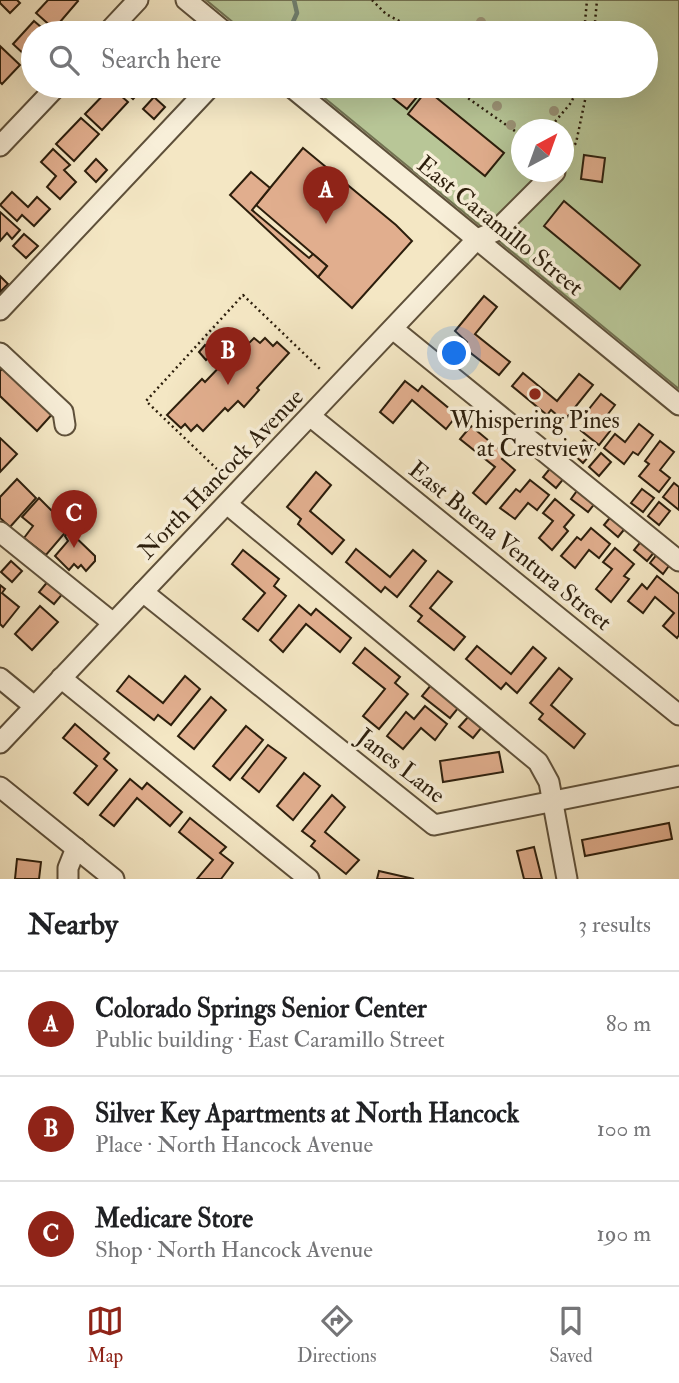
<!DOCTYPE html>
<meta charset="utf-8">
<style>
body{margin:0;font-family:"IM FELL Double Pica",serif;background:#f6f6f6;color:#202124}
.compass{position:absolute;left:511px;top:119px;width:63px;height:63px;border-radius:50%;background:#fff;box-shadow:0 7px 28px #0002;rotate:41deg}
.you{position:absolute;left:455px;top:354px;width:24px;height:24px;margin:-18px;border:5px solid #fff;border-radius:50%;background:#1a73e8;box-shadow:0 0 0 10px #1a73e833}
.badge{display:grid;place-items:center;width:46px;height:46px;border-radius:50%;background:#8f2418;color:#fff;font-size:23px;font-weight:700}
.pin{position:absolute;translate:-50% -58px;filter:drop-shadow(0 2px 4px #0008)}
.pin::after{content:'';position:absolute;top:37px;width:24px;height:21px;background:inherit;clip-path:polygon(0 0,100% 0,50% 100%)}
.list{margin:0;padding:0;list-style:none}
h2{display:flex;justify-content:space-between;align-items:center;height:91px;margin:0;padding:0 28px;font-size:30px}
h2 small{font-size:23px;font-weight:400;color:#757577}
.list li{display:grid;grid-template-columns:46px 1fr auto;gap:21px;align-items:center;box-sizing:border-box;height:105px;padding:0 28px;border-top:2px solid #e0e0e0}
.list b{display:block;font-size:26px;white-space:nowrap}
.list p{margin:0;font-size:23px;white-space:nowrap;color:#757577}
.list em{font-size:23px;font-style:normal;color:#757577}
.icon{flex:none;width:38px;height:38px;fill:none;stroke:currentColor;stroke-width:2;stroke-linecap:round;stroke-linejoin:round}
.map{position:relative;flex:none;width:679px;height:879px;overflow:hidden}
.search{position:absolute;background:#fff;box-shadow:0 7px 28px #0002;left:21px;right:21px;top:21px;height:77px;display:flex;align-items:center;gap:18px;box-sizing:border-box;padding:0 24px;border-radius:38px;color:#757577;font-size:26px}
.sheet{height:406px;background:#fff}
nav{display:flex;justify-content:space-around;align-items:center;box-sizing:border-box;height:98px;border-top:2px solid #e0e0e0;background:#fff;font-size:19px;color:#757577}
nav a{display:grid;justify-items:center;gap:4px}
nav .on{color:#8f2418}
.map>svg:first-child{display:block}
.green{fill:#b8c697;stroke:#727252;stroke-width:2;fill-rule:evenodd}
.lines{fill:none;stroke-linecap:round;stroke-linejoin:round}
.stream{stroke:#6f7f6f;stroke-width:4.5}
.building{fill:#e1ae8e;stroke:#2c1e0c;stroke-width:2}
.minor-casing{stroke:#5e503a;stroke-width:23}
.path{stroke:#2c1e0c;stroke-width:2.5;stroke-dasharray:2 3.5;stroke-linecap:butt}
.minor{stroke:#f8efd9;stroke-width:19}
.tree{fill:#9d9476}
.poi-dot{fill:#8f2418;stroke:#f8efd9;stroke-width:2.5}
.labels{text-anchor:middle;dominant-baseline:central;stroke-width:7;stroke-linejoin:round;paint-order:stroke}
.street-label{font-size:24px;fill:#2c1e0c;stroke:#f8efd9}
.poi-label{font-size:24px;fill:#2c1e0c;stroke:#f8efd9}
</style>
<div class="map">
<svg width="679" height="879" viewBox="0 0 679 879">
<rect width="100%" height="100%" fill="#f4e7c4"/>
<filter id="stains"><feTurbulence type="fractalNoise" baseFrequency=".00286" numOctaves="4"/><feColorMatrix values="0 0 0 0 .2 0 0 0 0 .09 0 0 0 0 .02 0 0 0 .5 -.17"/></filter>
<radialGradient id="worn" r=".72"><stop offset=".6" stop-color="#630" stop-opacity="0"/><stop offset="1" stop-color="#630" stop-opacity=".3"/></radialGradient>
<path class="green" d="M 206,0 L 679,0 L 679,389 L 310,86 L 646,86 L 646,33 L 246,33 ZM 522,130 L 564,130 L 564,172 L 522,172 Z"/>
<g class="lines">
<polyline class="stream" points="288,33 297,13 294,0"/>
</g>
<g class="building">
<polygon points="0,0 17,0 20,3 10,13 0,3"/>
<polygon points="48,0 77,0 78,1 54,29 36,13"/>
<polygon points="34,21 48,33 33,33 33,50 27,57 13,44"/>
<polygon points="0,46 20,65 2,84 0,82"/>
<polygon points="119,86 145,86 133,99"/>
<polygon points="378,86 426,86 407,109"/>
<polygon points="111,87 128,102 102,130 85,114"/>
<polygon points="427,90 504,153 485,176 408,114"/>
<polygon points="154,97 165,107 154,119 143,109"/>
<polygon points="81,118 99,134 74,161 56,144"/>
<polygon points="303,148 396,225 412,241 352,308 318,277 327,266 256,205"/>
<polygon points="53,149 70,165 64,170 76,182 60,199 47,187 56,176 41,162"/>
<polygon points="584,155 605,158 602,182 581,179"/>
<polygon points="96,159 107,170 96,182 85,171"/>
<polygon points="251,172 270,188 252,210 309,258 313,254 327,266 318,277 230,195"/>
<polygon points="12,192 28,207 37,197 50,209 34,226 22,215 17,221 0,205"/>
<polygon points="564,201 640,265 620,289 544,226"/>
<polygon points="0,212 20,230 12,239 7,233 0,241"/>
<polygon points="24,234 38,246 26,258 13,246"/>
<polygon points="0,276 8,284 0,292"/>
<polygon points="484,296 497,307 475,334 510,362 499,375 463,347 467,342 455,331"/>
<polygon points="254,338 260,343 265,338 273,346 277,342 289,353 257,388 259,390 244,407 238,401 228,411 225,408 203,431 197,425 191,431 185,424 181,428 167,415 202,379 205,382 228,358 231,361"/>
<polygon points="205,345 213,354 206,360 199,352"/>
<polygon points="6,365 55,411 37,431 0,396 0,371"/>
<polygon points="523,373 557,401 579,374 593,385 564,421 551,410 547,415 512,386"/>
<polygon points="405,381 418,391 422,386 457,415 446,429 412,400 393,423 380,412"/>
<polygon points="601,394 615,405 601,423 610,431 599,445 579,429 589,417 585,414"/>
<polygon points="639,424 653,435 638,455 633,452 624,464 604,448 615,434 625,442"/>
<polygon points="471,426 506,455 502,459 515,470 486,504 473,493 495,467 460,439"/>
<polygon points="0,438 17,454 0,472"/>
<polygon points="584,440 595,449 583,463 573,454"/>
<polygon points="660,441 674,452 660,470 670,478 659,492 639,476 649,464 645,461"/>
<polygon points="601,453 611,462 599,476 589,467"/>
<polygon points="552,466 565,477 556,488 543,477"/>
<polygon points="316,472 331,485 310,511 344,540 332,554 298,524 301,519 287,507"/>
<polygon points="17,479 36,498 10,527 0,518 0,497"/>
<polygon points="530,480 549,495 537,510 528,503 515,519 500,508 516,489 520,492"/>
<polygon points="674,483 679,487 679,510 663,497"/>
<polygon points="579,488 596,502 588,512 571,499"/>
<polygon points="642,489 654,498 643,512 631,503"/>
<polygon points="39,498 69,528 46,555 24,538 33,526 22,517"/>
<polygon points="555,499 574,515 564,527 568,531 552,550 539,538 553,521 543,513"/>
<polygon points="659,502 670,511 659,525 648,516"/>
<polygon points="613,514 627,526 618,537 604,525"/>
<polygon points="591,528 610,544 599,558 589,550 575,568 561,556 577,537 581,540"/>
<polygon points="69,531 95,556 95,561 86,571 81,565 78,568 74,564 69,570 55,556 68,541 65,536"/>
<polygon points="643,539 656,550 647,561 634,550"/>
<polygon points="615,548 634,564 624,576 629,579 611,602 596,589 612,569 603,562"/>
<polygon points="356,549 390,577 413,550 426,561 397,597 385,587 381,592 346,562"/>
<polygon points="243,550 279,579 274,586 286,596 258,631 243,619 265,593 232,564"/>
<polygon points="658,553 671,563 663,574 650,563"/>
<polygon points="11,561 22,571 12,582 1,572"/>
<polygon points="438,571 452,582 430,608 465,637 454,650 418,621 422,616 410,606"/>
<polygon points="657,576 679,594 679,635 677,638 663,626 674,613 655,597 643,613 628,601 642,584 647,589"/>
<polygon points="49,580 64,592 54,604 39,592"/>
<polygon points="0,585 5,589 2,593 19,607 3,627 0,624"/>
<polygon points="299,605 311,615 316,609 351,638 340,652 306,624 283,652 270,640"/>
<polygon points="40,606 58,622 32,650 15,634"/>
<polygon points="477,646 511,674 533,647 546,658 517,693 506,683 501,689 466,659"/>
<polygon points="365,648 400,677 395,683 408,694 379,729 363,716 385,689 353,663"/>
<polygon points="559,668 572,679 551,705 585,734 574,748 539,719 543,714 530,703"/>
<polygon points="129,676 163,703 185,676 200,689 171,725 158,715 154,720 117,691"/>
<polygon points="431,685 459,707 450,718 422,696"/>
<polygon points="211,697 226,710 194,749 178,736"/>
<polygon points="425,706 447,724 435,740 421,728 403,749 387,736 406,712 414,719"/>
<polygon points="469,716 482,727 473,738 459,727"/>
<polygon points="75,724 109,753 104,759 117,770 88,805 74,793 97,766 63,738"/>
<polygon points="246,726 263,740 230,780 213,766"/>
<polygon points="268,745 286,758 259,792 242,778"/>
<polygon points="499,752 503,772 443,782 440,761"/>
<polygon points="304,773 320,786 293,820 277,806"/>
<polygon points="130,779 142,789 147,783 182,812 170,826 137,798 114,826 100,815"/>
<polygon points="332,795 345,807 325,832 359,860 346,874 311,846 315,841 302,831"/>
<polygon points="190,818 226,847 220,853 233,863 221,879 197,879 213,860 179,832"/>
<polygon points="669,823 672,839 585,856 582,840"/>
<polygon points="534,847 542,879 524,879 517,851"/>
<polygon points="17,859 41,862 39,879 15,879"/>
<polygon points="379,871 414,879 377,879"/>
</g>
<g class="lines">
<g class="minor-casing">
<g id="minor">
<polyline points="186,0 226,33"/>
<polyline points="107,33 138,0"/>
<polyline points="290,86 679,405"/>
<polyline points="0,146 57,86"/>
<polyline points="0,310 211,86"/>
<polyline points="393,329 679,561"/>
<polyline points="0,353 63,412 65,425"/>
<polyline points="310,416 679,715"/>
<polyline points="227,504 538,762 549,782 567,879"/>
<polyline points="0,532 113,623"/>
<polyline points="143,592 434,825 679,776"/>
<polyline points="0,678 34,706"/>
<polyline points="61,678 309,879"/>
<polyline points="0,743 477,239 496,231 555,172"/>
<polyline points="0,787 114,879"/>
<polyline points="68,879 68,868 76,848"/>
</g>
</g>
<g class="path">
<polyline points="372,0 386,14 422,33"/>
<polyline points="584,33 587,0"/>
<polyline points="594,33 597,0"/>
<polyline points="458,86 462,94 522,136"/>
<polyline points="548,130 570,104 580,86"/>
<polyline points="565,158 576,143 588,86"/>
<polyline points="221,473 146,401 243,295 320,369"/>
</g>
<use href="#minor" class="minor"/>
</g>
<g class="tree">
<circle cx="481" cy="22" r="5"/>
<circle cx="473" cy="92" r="5"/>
<circle cx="497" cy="106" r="5"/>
<circle cx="554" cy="111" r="5"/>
<circle cx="511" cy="125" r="5"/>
</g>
<circle class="poi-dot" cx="535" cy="394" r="7"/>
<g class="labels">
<g class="street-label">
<text transform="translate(500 226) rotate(39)">East Caramillo Street</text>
<text transform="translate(221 474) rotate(-46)">North Hancock Avenue</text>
<text transform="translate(510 546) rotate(39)">East Buena Ventura Street</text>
<text transform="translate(401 766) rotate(38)">Janes Lane</text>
</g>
<g class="poi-label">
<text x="535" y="420">Whispering Pines<tspan x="535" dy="28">at Crestview</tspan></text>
</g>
</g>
<rect width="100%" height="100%" filter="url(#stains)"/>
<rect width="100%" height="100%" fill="url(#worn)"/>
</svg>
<svg class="compass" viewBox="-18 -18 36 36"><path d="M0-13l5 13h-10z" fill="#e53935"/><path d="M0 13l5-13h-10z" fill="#757577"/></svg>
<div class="you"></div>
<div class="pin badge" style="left:326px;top:224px">A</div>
<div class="pin badge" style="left:228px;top:385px">B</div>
<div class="pin badge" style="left:74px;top:548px">C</div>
<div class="search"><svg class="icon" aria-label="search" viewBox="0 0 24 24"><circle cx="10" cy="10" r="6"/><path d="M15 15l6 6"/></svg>Search here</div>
</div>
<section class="sheet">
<h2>Nearby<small>3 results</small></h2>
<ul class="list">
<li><span class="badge">A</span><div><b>Colorado Springs Senior Center</b><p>Public building · East Caramillo Street</p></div><em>80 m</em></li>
<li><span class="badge">B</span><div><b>Silver Key Apartments at North Hancock</b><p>Place · North Hancock Avenue</p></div><em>100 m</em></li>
<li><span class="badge">C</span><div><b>Medicare Store</b><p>Shop · North Hancock Avenue</p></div><em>190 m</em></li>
</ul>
</section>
<nav>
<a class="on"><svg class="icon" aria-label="map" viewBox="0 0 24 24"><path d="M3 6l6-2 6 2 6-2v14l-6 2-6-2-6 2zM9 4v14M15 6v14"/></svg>Map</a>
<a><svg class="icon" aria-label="directions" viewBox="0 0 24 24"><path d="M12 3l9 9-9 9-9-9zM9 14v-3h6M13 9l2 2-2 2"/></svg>Directions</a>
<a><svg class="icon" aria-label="saved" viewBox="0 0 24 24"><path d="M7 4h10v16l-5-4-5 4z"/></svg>Saved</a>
</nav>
